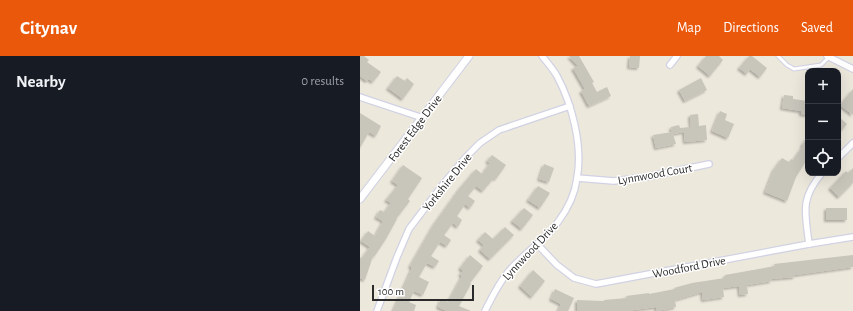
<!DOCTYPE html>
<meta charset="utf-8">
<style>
body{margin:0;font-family:"Alegreya Sans",sans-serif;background:#242831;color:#f1f3f6}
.controls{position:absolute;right:12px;top:12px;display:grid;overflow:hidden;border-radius:8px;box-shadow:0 4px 16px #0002}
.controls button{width:36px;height:36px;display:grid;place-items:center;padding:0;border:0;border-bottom:1px solid #363941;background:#171b24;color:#f1f3f6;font:20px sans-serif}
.scale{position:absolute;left:12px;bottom:10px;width:102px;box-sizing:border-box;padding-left:4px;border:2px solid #2a2a2a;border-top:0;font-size:11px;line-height:14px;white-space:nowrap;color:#2a2a2a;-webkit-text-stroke:3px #fff;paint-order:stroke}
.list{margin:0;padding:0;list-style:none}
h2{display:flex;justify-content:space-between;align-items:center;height:52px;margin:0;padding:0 16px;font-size:17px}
h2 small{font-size:13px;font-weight:400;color:#9ea1a6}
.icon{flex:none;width:22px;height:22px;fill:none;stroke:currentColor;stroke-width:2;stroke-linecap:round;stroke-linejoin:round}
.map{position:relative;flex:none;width:493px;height:255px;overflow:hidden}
header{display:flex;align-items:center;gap:24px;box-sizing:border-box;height:56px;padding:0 20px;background:#ea580c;color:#fff}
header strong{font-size:19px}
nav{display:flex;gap:22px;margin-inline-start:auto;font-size:14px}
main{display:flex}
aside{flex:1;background:#171b24}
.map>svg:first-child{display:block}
.building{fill:#c8c5bb;filter:url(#shadow)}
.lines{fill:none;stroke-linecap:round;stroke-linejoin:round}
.service-casing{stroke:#d1d2e4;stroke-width:5}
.minor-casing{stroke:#d1d2e4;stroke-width:8}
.tertiary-casing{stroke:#d1d2e4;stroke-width:9}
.service{stroke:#fff;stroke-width:3}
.minor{stroke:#fff;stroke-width:5.5}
.tertiary{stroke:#fff;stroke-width:7}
.labels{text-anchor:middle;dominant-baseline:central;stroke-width:3;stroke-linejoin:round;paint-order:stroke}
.street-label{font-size:12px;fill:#2a2a2a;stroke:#fff}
</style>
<header>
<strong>Citynav</strong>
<nav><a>Map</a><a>Directions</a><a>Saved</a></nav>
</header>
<main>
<aside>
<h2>Nearby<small>0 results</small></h2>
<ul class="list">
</ul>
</aside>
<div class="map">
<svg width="493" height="255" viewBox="0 0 493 255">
<defs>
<filter id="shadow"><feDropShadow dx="-2" dy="2" stdDeviation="1" flood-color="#0004"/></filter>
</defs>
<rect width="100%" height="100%" fill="#ede8dc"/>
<g class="building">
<polygon points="0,0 4,0 9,4 7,6 21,16 13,26 9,23 7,25 0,20"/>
<polygon points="209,0 219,0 234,26 232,27 237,36 247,31 251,40 229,50 221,35 225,33 213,12 218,10"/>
<polygon points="270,0 280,0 279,12 269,11"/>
<polygon points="346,0 359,0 363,4 350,20 338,10"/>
<polygon points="389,0 392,0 407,12 400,21 390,13 387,18 379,12"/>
<polygon points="37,20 45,25 47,22 54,28 43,43 28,32"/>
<polygon points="341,22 347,34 325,45 319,34"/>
<polygon points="493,33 493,59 480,49"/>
<polygon points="424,39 433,40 433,43 448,45 448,59 441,58 441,55 422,52"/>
<polygon points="360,55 367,58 365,64 374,68 368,82 352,75"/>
<polygon points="0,57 21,70 16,80 9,76 0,92"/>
<polygon points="338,58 339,70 346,69 347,84 325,86 324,76 313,78 316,88 296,92 293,79 312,76 311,71 319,69 320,72 331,71 330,59"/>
<polygon points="478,60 487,68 478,79"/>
<polygon points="448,81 448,102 436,121 427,145 405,136 414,113 422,102 429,106 431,103 433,104 443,90 442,89"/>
<polygon points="132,99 146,109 136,123 134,122 123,135 116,130 108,140 115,145 110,152 105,148 97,160 102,164 98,171 93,167 84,179 91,184 87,190 80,186 71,200 79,205 75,211 67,207 59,221 69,226 63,239 54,235 49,246 56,249 54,255 33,255 52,212 50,210 74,168 99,133 116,113 122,118 130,107 127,105"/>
<polygon points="184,108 194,112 189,126 179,123"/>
<polygon points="43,109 62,122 48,143 50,145 36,163 37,163 26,183 14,201 13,200 5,224 0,222 0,202 2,202 10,191 1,185 8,175 15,180 23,165 16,161 20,154 24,156 31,147 26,144 38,129 32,125"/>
<polygon points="493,112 493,127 479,141 470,132 486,115 488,117"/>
<polygon points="178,130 190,137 180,152 168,144"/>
<polygon points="164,152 173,159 162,173 152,165"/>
<rect x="466" y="152" width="21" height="12"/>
<polygon points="145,171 154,179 130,203 120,194 124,189 118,184 125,176 133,183"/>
<polygon points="110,199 123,210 110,227 111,228 99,250 111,255 87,255 78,251 81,243 88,246 102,220 100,218 103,215 100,212"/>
<polygon points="493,199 493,211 435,219 435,221 411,223 412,225 387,229 388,238 380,239 379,230 363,232 364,241 343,244 342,236 315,244 316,251 297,255 296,251 266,255 217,255 217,244 244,245 244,244 267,242 266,240 289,237 289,238 315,233 314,232 332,227 365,222 365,219 415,210 414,208"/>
<polygon points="173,214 185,225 172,241 160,230"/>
<polygon points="195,233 214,242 208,255 198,255 201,248 191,243"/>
</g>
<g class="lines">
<g class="service-casing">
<polyline id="service" points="418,0 427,9 434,13 461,9 469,1"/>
</g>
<g class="minor-casing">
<g id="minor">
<polyline points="467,0 493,13"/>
<polyline points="310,9 317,0"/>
<polyline points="0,41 63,62"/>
<polyline points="478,102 493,87"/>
<polyline points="217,122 254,125 286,121 349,108"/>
<polyline points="177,188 197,209 214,222 236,228 449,188 493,181"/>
<path d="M 449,188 C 445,156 440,143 462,117"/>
<polyline points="17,255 37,201 49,173 84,127 105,102 120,87 139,74 210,50"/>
<path d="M 125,255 C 132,241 138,228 148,216 C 163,198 184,185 198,166 C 207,154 215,138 217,122 C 223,90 212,48 197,20 C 193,13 187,6 182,0"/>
</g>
</g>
<g class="tertiary-casing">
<polyline id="tertiary" points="0,143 109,0"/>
</g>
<use href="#service" class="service"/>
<use href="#minor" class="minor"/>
<use href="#tertiary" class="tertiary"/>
</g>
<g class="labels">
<g class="street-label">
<text transform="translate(55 72) rotate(-53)">Forest Edge Drive</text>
<text transform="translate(295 118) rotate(-10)">Lynnwood Court</text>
<text transform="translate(87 126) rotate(-51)">Yorkshire Drive</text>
<text transform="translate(170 195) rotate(-47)">Lynnwood Drive</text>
<text transform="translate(329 211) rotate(-11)">Woodford Drive</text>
</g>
</g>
</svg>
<div class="controls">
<button>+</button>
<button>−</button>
<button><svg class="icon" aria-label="locate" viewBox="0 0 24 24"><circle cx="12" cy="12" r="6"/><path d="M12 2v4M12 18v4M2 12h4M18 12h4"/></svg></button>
</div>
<div class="scale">100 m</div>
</div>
</main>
